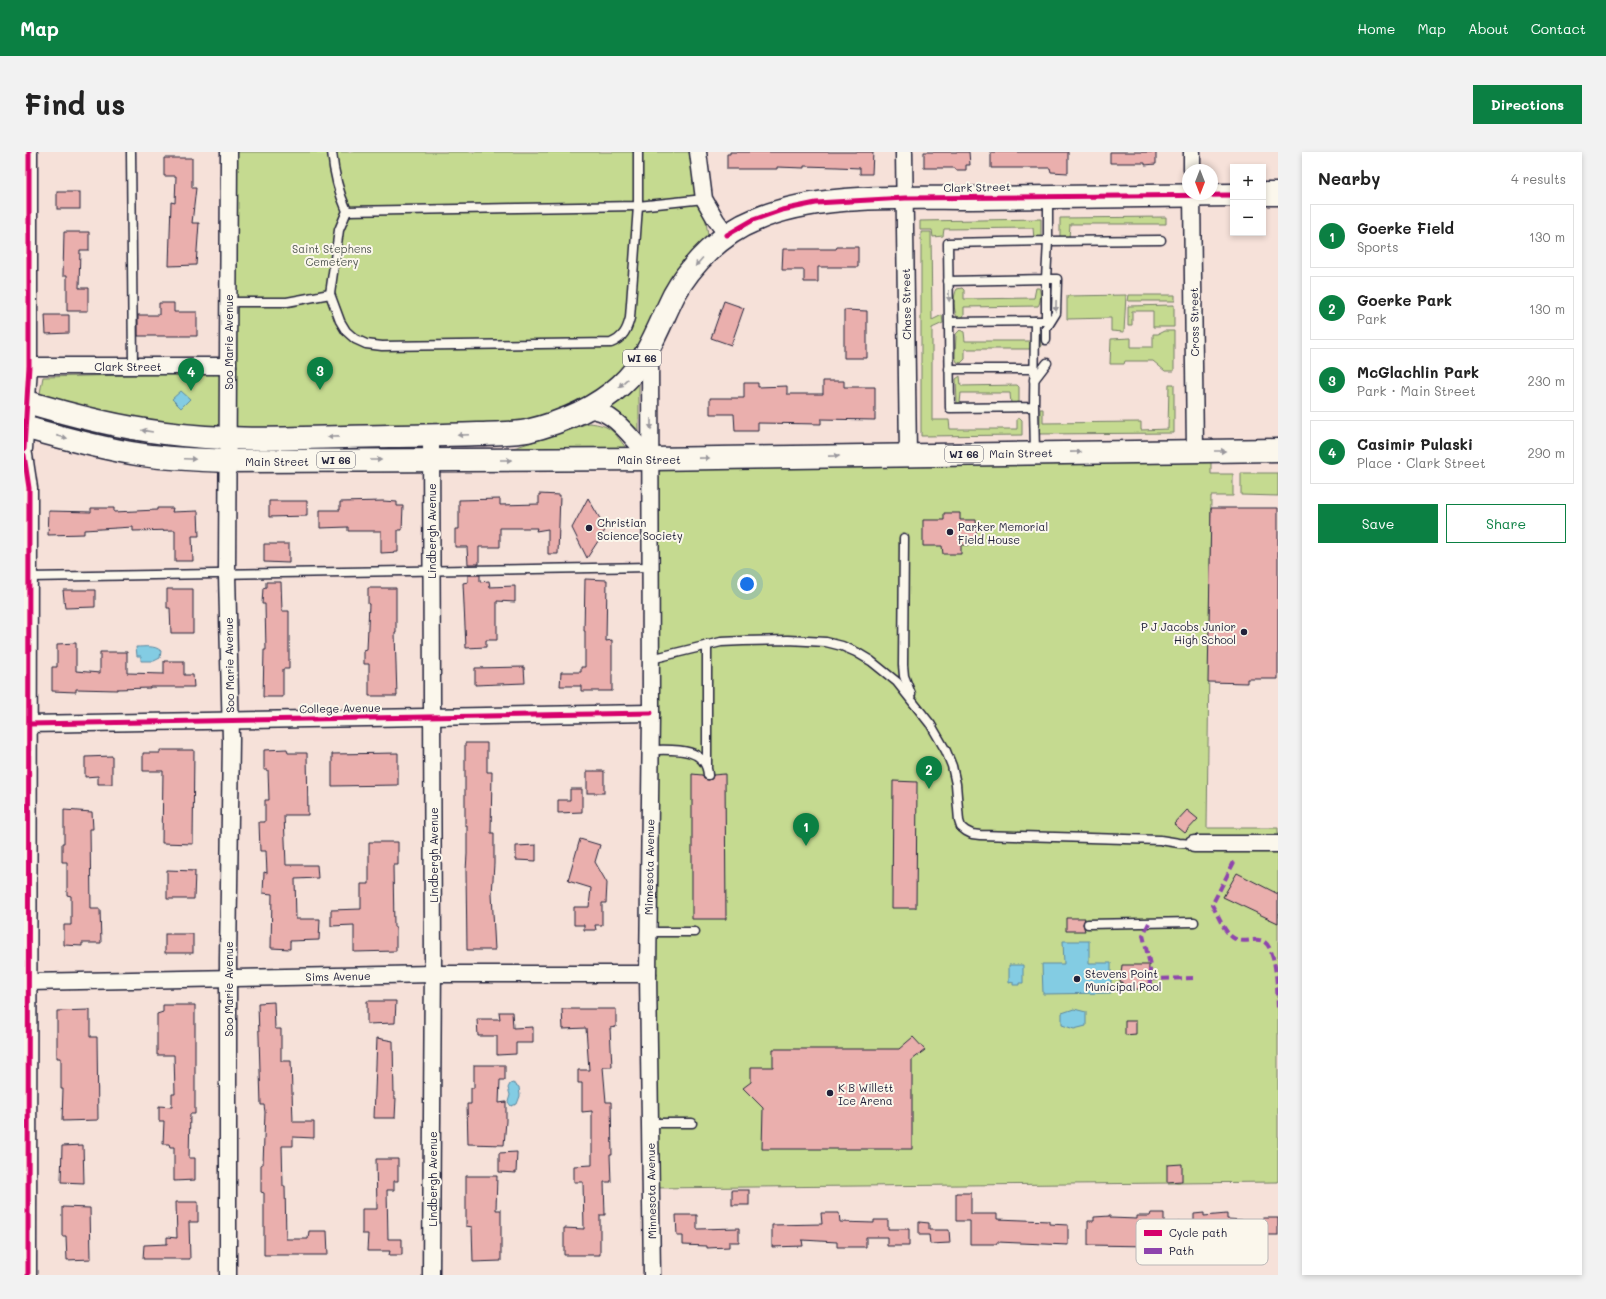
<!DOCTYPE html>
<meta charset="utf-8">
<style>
body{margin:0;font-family:Mali,sans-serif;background:#f2f2f2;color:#222}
.controls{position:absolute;right:12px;top:12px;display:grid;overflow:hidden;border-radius:0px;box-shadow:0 2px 6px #0003}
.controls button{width:36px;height:36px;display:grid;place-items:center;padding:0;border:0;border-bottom:1px solid #e0e0e0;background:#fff;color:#222;font:20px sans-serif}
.compass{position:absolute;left:1158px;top:12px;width:36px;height:36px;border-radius:50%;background:#fff;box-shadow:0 2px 6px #0003;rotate:180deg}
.you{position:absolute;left:723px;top:432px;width:14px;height:14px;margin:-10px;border:3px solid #fff;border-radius:50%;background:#1a73e8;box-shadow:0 0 0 6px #1a73e833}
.badge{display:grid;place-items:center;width:26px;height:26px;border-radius:50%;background:#0b8043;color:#fff;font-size:13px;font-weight:700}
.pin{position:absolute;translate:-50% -33px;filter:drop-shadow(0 1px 2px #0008)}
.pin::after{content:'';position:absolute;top:21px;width:14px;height:12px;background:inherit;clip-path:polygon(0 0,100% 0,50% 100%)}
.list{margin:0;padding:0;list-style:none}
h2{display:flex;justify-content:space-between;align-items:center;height:52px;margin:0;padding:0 16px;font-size:17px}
h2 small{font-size:13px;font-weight:400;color:#767676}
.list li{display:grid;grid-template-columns:26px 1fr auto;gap:12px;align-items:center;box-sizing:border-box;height:64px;margin:0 8px 8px;padding:0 8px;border:1px solid #e0e0e0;border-radius:0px}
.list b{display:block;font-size:15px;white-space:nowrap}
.list p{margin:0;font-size:13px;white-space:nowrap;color:#767676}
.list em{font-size:13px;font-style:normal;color:#767676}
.actions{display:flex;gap:8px;padding:12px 16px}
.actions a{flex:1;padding:9px 0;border:1px solid #0b8043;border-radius:0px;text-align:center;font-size:14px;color:#0b8043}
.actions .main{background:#0b8043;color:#fff}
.map{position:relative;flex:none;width:1254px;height:1123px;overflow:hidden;border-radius:0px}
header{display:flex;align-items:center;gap:24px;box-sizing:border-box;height:56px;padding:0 20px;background:#0b8043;color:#fff}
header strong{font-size:19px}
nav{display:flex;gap:22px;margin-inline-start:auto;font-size:14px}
.intro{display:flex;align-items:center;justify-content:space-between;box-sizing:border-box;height:96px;padding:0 24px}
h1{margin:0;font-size:28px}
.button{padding:10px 18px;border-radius:0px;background:#0b8043;color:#fff;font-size:14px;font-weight:700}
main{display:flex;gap:24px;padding:0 24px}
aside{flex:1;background:#fff;border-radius:0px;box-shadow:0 2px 6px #0003}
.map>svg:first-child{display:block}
.green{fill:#c5da90;stroke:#747e66}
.water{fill:#83cce3;stroke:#5c88a0}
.building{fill:#eaafad;stroke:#22223b}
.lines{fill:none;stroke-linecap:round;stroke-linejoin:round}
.service-casing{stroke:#22223b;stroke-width:11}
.minor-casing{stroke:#22223b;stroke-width:19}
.primary-casing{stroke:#22223b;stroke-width:25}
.service{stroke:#fbf7ec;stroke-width:8}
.minor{stroke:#fbf7ec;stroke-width:16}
.primary{stroke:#fbf7ec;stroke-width:22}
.quiet{stroke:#8e44ad;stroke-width:4;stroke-dasharray:8 4;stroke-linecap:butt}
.cycleway-casing{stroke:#fbf7ec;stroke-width:8}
.cycleway{stroke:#d6006c;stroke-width:5}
.oneway{fill:#99979c}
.poi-dot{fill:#22223b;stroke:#fbf7ec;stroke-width:1.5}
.labels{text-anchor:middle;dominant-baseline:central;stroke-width:4;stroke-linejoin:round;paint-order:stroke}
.shield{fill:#fbf7ec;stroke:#636270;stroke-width:1}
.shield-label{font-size:10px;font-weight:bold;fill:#22223b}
.street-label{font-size:11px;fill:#22223b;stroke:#fbf7ec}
.park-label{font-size:11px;fill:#535954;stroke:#fbf7ec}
.poi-label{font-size:11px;fill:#22223b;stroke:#fbf7ec;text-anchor:start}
.key{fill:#fbf7ec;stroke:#bab7b7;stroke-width:1}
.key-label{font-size:11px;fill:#22223b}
</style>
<header>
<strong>Map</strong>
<nav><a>Home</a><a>Map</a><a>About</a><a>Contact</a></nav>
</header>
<div class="intro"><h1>Find us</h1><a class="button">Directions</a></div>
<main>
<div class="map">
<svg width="1254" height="1123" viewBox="0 0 1254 1123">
<rect width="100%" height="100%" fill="#f6e1d9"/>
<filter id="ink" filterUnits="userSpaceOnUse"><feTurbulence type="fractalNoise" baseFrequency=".025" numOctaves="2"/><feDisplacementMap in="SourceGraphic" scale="8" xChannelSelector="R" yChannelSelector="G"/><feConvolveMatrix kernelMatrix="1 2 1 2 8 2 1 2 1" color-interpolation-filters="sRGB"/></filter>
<g filter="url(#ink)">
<g class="green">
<polygon points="205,0 672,0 685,90 596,219 568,243 547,255 493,271 227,277 220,275 182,275 123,269 20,246 16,241 19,225 186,221 190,223 204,206"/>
<polygon points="1142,65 1142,72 1046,72 1045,87 1036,86 1036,66"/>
<polygon points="1017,67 1017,85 1016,89 1010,87 1009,76 920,77 919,84 909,85 908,78 896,78 896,69"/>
<polygon points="897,80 907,80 908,168 918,163 919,171 908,176 908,268 925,268 926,277 993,277 993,267 996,266 998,268 998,283 897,284"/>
<path d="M 938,136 L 940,138 L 940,147 L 1010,146 L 1012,136 L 1015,136 C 1017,140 1017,150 1014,154 L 940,155 L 940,163 L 938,166 L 934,166 C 929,161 929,142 933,137 Z"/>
<polygon points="1102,143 1100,180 1087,179 1087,166 1043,167 1043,144"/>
<polygon points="1105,143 1151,143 1151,149 1104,149"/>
<polygon points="1150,153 1150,175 1129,175 1129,159 1108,159 1108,173 1104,173 1104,154"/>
<polygon points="936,178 940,180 941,189 1011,189 1013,178 1016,178 1017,195 1015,197 941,197 941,207 937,211 933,210 931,205 932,182"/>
<polygon points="1140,179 1150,179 1150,219 1141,219 1129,209 1101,209 1100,212 1086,212 1087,187 1107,186 1107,195 1129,195 1129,182 1134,182"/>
<polygon points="936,224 937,234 993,233 995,235 995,253 987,252 986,241 937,241 936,251 933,251 932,227"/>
<polygon points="613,232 615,232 615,288 586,257 588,254 597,249"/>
<polygon points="1145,232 1150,232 1150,281 1014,282 1016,272 1016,257 1019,257 1019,271 1117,270 1117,278 1144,277"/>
<path d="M 565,271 C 587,273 590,280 602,296 L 600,298 L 481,297 L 493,295 Z"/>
<polygon points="1187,300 1187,322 1209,322 1209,344 1187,344 1183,676 1254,676 1254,1030 627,1036 627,307"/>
<polygon points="1217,321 1254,321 1254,344 1217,343"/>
</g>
<g class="water">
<polygon points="157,239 166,247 157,256 148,247"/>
<path d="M 112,495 C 121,495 131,493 137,499 L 136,506 L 130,509 L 117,509 L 117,504 L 113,504 Z"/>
<polygon points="1039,789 1065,789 1065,811 1087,811 1087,841 1019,842 1018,812 1040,812"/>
<polygon points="985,813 999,813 999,831 995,831 995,833 989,833 989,830 985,831"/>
<polygon points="1050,857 1062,860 1062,874 1050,877 1038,873 1038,861"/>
<polygon points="489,931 495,935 496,944 493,952 487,954 484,950 486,943 484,936 486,932"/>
</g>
<g class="building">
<polygon points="706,0 849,0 848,22 836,22 836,16 813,15 780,14 780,16 753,15 753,17 703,17 703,2 706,2"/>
<polygon points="900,0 945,0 946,13 942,13 942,18 932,18 931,16 900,16"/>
<polygon points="967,0 1044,0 1044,21 1027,20 1026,16 967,16"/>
<polygon points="1086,0 1132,0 1132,12 1121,13 1121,11 1086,11"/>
<polygon points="140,6 168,6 168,36 172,36 168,71 175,71 172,113 145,114 147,50 151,51 152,24 140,24"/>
<rect x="33" y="40" width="23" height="17"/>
<polygon points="40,80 65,80 65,98 56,98 55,136 64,136 64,159 43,159 43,123 39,123"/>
<polygon points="813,95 834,95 834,115 794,115 794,130 780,130 780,118 758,118 759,97 812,97"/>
<polygon points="700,149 720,156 707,193 687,186"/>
<polygon points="135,151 150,151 150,160 173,160 173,184 114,184 114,163 135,163"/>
<polygon points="820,158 843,159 843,206 820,206"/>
<polygon points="21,163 45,163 45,181 22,182"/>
<polygon points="799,229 820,229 820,235 851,235 851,268 797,267 797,272 734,271 734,279 711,279 710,262 686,262 686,246 720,246 720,231 734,231 734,235 763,234 763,242 799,242"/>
<polygon points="515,342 536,343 534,402 524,402 524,377 512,379 513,376 476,376 476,395 455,395 455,412 444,412 443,395 431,395 431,377 435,377 435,348 476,347 476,353 515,352"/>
<polygon points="564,346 582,377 563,406 548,376"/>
<polygon points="245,349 283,349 283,364 245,365"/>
<polygon points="359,349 373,350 373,354 379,354 378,378 374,378 374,400 357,401 357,379 324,379 324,375 296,376 296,358 316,358 316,350"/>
<polygon points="67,356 90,356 90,360 133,358 133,356 149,356 148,360 174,359 175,384 168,384 169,409 151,409 151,378 109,379 109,375 60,378 60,382 24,383 25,359 67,360"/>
<polygon points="1187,356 1254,356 1254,527 1223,527 1223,531 1184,530"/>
<polygon points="920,361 936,361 936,368 952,368 953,393 937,393 937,402 919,402 918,394 899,394 899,368 920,368"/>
<polygon points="240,392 265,392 265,411 240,410"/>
<polygon points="444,423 456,423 456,430 465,429 466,435 491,434 491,450 473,449 473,488 462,488 462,495 442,496 439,431 444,430"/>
<polygon points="561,427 583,428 582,489 588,488 588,539 557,539 557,534 536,534 537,520 557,520 557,515 561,515 561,479 560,479"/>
<polygon points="242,430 257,430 258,459 265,459 265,517 259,517 259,545 239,545 240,498 242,498 241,452 238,452 239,436 242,435"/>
<polygon points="344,436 372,436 372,481 371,481 373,544 345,544 345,512 340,512 340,499 343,498 345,452 344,452"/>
<polygon points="143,437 169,437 169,481 147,481 146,456 143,456"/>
<polygon points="39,438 71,438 71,455 41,456"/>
<polygon points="52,491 52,519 76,521 76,500 103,500 103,521 140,522 140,509 160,509 160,523 169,523 170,535 126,535 126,536 93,537 93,538 52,537 52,540 28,539 28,515 33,515 33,492"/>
<polygon points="500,515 501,531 451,533 451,516"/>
<polygon points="441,591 463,591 463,620 468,620 467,681 470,681 470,712 468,742 471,798 443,798 442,719 443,702 443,673 441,673"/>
<polygon points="263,597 264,601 283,601 284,663 260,663 262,713 293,713 294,726 271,727 272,767 296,767 295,788 266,789 266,797 247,796 248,742 239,741 240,720 243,721 242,699 236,699 235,670 241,670 241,648 245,648 244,618 240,618 240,598"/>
<polygon points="136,598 170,598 169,692 138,691 139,619 119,619 119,601 136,601"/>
<polygon points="374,601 374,633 308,634 308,602"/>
<polygon points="88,604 88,632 74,632 74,624 61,625 61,605"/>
<rect x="563" y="619" width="17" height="22"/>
<polygon points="668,622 678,623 680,627 685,628 688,627 689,623 701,622 702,767 668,767"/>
<polygon points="869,629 893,630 892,756 868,756"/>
<polygon points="546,637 558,637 558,660 534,661 534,648 546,648"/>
<polygon points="40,658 68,660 69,677 66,677 67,757 76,757 77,791 58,791 58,794 40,793 40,773 47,773 47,744 43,743 43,710 38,710 38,691 40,691"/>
<polygon points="1163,658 1174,667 1161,681 1150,672"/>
<polygon points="556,687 576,693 571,710 583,731 582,751 578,751 578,773 571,773 572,778 560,778 560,773 550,773 550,755 565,755 567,736 544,729"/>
<polygon points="345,690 374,690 374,713 369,713 370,775 372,775 372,799 330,800 330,773 307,774 307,758 337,757 337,732 345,732"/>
<polygon points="512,693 512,709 492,708 492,694"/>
<polygon points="143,718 171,719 170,747 143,747"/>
<polygon points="1213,721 1254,742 1254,771 1199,745"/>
<polygon points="1042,766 1061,766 1059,772 1061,779 1042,779"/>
<rect x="141" y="782" width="28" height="19"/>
<polygon points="1098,813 1125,813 1124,837 1098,837 1098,830 1096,830"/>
<polygon points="343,849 372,849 371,871 343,872"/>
<polygon points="250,850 251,877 257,877 257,909 267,909 269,970 290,970 290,986 269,985 269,994 258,994 259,1034 261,1034 262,1087 284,1087 285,1079 303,1079 304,1103 240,1103 240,1041 237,1040 237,1012 239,1012 241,960 240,953 237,953 234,851"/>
<polygon points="139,853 171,853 171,962 166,962 165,1006 171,1006 171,1028 150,1029 150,995 146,995 145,992 139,992 140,969 135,969 135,954 148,955 148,942 151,942 150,903 133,903 133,862 139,860"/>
<polygon points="538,857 592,857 592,875 586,876 588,915 579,915 582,950 587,950 588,1003 586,1003 587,1030 580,1030 581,1063 576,1063 576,1103 540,1103 540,1076 560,1077 559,1030 550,1030 550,1014 568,1013 568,959 558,960 558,931 554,931 554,918 565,918 562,876 539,877"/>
<polygon points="66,858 66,885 73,885 74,968 38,969 39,937 37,937 37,906 33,906 33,859"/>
<polygon points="475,860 488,860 489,876 509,875 509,891 492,891 492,902 473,903 473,884 454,884 453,867 476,867"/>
<polygon points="1101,869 1112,869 1112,882 1101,883"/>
<polygon points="889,885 901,898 888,908 888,997 738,997 739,956 719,936 727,930 727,915 749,915 749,897 875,897"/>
<polygon points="353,886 369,889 370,946 372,946 371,966 350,966"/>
<polygon points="450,913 481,913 481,928 476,928 475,951 482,950 482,969 480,993 444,992 443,952 447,952 447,936 450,936"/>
<polygon points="59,993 60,1031 37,1030 38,994"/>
<polygon points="493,1000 492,1021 475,1020 475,1001"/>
<polygon points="352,1007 374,1007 374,1029 370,1029 370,1038 363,1038 364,1087 378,1087 378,1103 365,1103 366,1099 343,1099 344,1082 338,1082 338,1057 353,1057"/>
<polygon points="1158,1012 1158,1029 1143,1030 1143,1013"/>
<polygon points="442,1024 473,1024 472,1058 477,1058 477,1109 449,1110 448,1075 442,1074"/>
<rect x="708" y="1038" width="17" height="15"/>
<polygon points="932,1041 947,1041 947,1062 973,1062 973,1067 1025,1069 1025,1072 1044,1073 1044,1093 973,1090 973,1092 946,1092 946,1069 932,1069"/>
<polygon points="152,1050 174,1050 174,1070 165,1070 166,1107 119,1107 120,1093 143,1092 143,1085 153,1086"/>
<polygon points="38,1055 66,1056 67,1107 43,1108 42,1084 38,1084"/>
<polygon points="797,1061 815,1061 816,1070 850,1071 850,1068 864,1068 864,1077 885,1077 885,1094 863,1094 863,1085 842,1085 842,1095 813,1095 813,1090 778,1088 779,1094 748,1095 748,1073 798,1072"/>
<polygon points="1127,1061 1140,1061 1140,1075 1133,1075 1133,1087 1126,1087 1126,1094 1064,1093 1064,1069 1070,1069 1070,1065 1086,1064 1086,1066 1113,1067 1113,1064 1126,1064"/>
<polygon points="1180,1061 1180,1064 1203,1062 1203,1067 1218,1068 1217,1090 1198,1091 1197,1087 1173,1088 1173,1093 1160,1093 1160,1090 1154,1090 1154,1070 1170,1070 1170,1062"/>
<polygon points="652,1063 673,1063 673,1077 715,1076 715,1090 705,1090 705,1095 683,1096 683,1094 659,1093 659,1084 653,1084"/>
<rect x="1239" y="1066" width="15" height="17"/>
<polygon points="895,1070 905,1071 905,1078 925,1078 926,1091 906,1092 905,1083 895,1083"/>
</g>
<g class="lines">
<g class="service-casing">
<g id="service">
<polyline points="107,0 109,214"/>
<path d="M 308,0 C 310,22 314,39 323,59 L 315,78 L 306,142 L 316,169 L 322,179 L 331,187 L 342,192 L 358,194 L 587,191 C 599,186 603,178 606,166 L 614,54 L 614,0"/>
<polyline points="323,59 614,54 680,47"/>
<polyline points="924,129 1022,127 1024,89 1137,88"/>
<polyline points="204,150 263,150 306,142"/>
<polyline points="1011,169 1022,169 1022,127 1033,127 1032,161 1022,177 1022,188"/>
<polyline points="925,170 1011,169 1010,255 926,256 924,91 1024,89 1024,47"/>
<polyline points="925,217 1010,217"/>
<polyline points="1010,228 1023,211"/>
<polyline points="1010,255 1011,300"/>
<polyline points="880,386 879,513 880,524 887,542"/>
<polyline points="5,425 627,415"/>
<polyline points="683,493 683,614"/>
<polyline points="627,507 697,490 719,489 764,488 802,490 818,494 832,500 847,509 873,530 907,573 922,599 928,614 932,632 935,669 937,675 942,679 948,682 956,683 1136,688 1155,691 1170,692"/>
<path d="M 627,598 C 648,598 682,594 684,623"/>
<polyline points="1064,772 1170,770"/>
<polyline points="625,780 671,780"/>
<polyline points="626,971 668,971"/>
</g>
</g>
<g class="minor-casing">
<g id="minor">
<polyline points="674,0 680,47 692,68 703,83"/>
<polyline points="880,0 884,303"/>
<polyline points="1168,18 1168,0"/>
<polyline points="1168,42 1171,299"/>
<polyline points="626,193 627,561 624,822 628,1123"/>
<polyline points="5,214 204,214"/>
<path d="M 560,257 C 565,258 570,258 576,260 C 595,266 613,293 627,307"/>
<polyline points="407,284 409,807 407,1123"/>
<polyline points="0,297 5,214 5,0"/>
<polyline points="0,303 5,336 4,1123"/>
<polyline points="5,572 627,561"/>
<polyline points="1170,692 1254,692"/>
<polyline points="4,830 409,822 624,822"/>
<polyline points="204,1123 204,809 207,587 203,422 205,0"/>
</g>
</g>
<g class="primary-casing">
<g id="primary">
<polyline points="1239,42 1254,42"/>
<path d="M 0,249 C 46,263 93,275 141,281 C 215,291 291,285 365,284 C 396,284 426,283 457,282 C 472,281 488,282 503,279 C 536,271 572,256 597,233 C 623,210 635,173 650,143 C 667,112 698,81 731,68 C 792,41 879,46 946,46 C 1033,45 1121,44 1209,43"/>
<path d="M 0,275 C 39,286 79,297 119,303 C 148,307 176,308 205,309 L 627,307 L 1254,298"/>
</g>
</g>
<use href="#service" class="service"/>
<use href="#minor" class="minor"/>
<use href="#primary" class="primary"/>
<g class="quiet">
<path d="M 1210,710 L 1188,753 C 1194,763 1199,778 1208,785 C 1218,792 1225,787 1235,788 C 1254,789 1253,840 1254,857"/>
<polyline points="1125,771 1119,783 1126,813 1126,837"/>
<polyline points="1126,827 1170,826"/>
</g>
<g class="cycleway-casing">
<g id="cycleway">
<polyline points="703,83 729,68 758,58 792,51 881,46 1209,43"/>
<polyline points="0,297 5,214 5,0"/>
<polyline points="0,303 5,336 4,1123"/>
<polyline points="5,572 627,561"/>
</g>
</g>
<use href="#cycleway" class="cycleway"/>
</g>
<defs><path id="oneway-solid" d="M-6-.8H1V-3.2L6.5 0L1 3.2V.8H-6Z"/></defs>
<g class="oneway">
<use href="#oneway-solid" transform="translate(675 110) rotate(131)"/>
<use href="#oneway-solid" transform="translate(925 144) rotate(88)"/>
<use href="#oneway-solid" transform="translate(1032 154) rotate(91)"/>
<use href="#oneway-solid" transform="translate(599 231) rotate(136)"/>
<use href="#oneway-solid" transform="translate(627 272) rotate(90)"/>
<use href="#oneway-solid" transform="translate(123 279) rotate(-171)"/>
<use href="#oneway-solid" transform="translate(439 283) rotate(178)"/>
<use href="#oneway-solid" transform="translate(38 285) rotate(14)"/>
<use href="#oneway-solid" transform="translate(309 285) rotate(179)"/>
<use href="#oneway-solid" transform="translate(1196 299)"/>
<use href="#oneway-solid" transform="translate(1052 300) rotate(-1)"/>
<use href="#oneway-solid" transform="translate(810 304) rotate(-1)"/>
<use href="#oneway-solid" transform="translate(680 306) rotate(-1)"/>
<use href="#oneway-solid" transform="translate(166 307) rotate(2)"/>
<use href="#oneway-solid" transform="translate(352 308)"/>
<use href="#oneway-solid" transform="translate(482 308)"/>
</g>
</g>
<g class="poi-dot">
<circle cx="565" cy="376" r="4"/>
<circle cx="926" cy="380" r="4"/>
<circle cx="1220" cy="480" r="4"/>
<circle cx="1053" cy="827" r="4"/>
<circle cx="806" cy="941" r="4"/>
</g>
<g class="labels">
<g class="shield">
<rect x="599" y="198" width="38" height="16" rx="3"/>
<rect x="921" y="294" width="38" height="16" rx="3"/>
<rect x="293" y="300" width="38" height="16" rx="3"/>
</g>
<g class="shield-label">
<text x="618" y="206">WI 66</text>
<text x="940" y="302">WI 66</text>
<text x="312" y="308">WI 66</text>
</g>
<g class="street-label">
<text transform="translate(953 35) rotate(-1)">Clark Street</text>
<text transform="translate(882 152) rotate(-91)">Chase Street</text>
<text transform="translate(1170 170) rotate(-91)">Cross Street</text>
<text transform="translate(204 190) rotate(-90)">Soo Marie Avenue</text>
<text x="104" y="214">Clark Street</text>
<text transform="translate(997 301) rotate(-1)">Main Street</text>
<text x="625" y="307">Main Street</text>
<text x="253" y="309">Main Street</text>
<text transform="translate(407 379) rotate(-90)">Lindbergh Avenue</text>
<text transform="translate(205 513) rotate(-91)">Soo Marie Avenue</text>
<text transform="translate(316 556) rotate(-1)">College Avenue</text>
<text transform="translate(409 703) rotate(-90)">Lindbergh Avenue</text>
<text transform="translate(625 715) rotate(-89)">Minnesota Avenue</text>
<text transform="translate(314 824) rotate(-1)">Sims Avenue</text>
<text transform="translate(204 837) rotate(-90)">Soo Marie Avenue</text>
<text transform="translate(408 1027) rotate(-90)">Lindbergh Avenue</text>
<text transform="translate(627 1039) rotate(-91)">Minnesota Avenue</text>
</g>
<g class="park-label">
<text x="308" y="96">Saint Stephens<tspan x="308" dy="13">Cemetery</tspan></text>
</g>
<g class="poi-label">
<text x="573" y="370">Christian<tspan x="573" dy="13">Science Society</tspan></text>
<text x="934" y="374">Parker Memorial<tspan x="934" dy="13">Field House</tspan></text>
<text x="1212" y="474" text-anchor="end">P J Jacobs Junior<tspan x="1212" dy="13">High School</tspan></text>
<text x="1061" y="821">Stevens Point<tspan x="1061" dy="13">Municipal Pool</tspan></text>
<text x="814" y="935">K B Willett<tspan x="814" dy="13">Ice Arena</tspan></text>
</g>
</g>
<rect x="1112" y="1067" width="132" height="46" rx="6" class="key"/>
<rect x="1120" y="1078" width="18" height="6" fill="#d6006c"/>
<rect x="1120" y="1096" width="18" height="6" fill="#8e44ad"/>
<g class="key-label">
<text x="1145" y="1085">Cycle path</text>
<text x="1145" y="1103">Path</text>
</g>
</svg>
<div class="controls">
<button>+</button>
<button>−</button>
</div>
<svg class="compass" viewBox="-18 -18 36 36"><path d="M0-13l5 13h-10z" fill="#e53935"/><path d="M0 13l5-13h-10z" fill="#767676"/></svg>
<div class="you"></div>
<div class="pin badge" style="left:782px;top:694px">1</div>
<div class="pin badge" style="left:905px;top:637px">2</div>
<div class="pin badge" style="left:296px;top:238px">3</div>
<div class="pin badge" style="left:167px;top:239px">4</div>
</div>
<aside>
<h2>Nearby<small>4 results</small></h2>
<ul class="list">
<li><span class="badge">1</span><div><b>Goerke Field</b><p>Sports</p></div><em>130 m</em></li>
<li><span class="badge">2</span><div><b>Goerke Park</b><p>Park</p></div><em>130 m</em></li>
<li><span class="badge">3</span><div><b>McGlachlin Park</b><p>Park · Main Street</p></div><em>230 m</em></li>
<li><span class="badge">4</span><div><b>Casimir Pulaski</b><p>Place · Clark Street</p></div><em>290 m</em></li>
</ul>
<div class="actions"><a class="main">Save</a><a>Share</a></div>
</aside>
</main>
